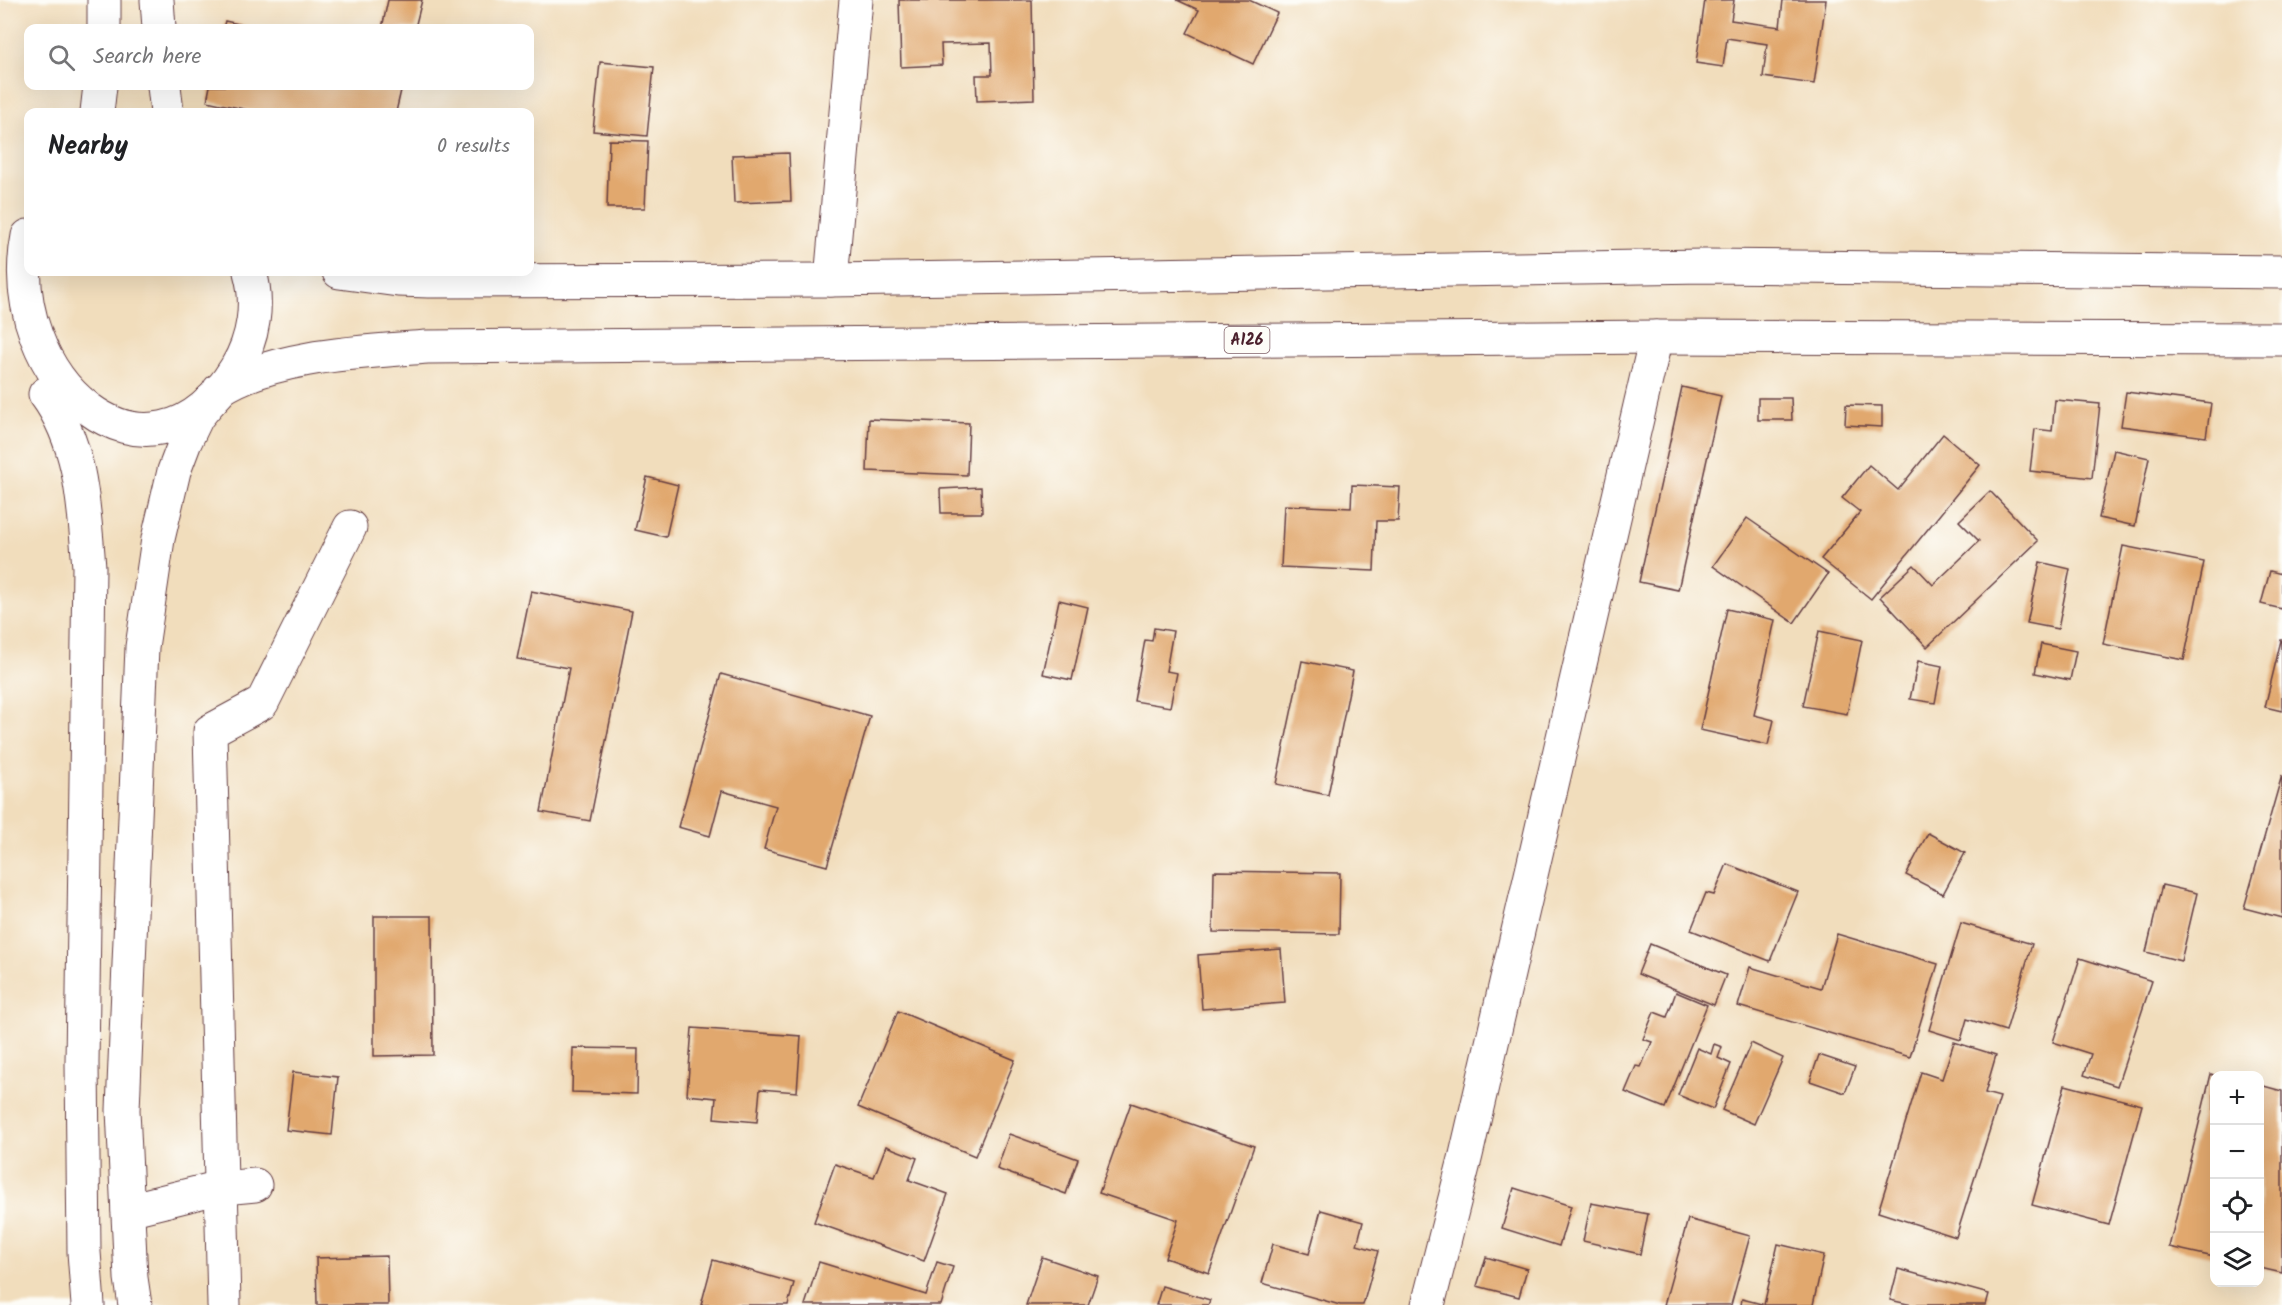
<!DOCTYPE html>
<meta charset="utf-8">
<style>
body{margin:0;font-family:Kalam,sans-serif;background:#f2f2f2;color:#202124}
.controls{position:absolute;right:18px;bottom:18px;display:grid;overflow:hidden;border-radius:12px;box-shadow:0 6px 24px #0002}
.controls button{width:54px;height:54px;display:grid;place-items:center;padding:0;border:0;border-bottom:2px solid #e0e0e0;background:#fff;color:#202124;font:30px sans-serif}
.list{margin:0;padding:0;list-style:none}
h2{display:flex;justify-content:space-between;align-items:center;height:78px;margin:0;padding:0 24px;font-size:26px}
h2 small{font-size:20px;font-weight:400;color:#757577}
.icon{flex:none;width:33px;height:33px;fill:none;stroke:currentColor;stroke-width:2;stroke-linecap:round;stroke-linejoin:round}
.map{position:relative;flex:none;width:2282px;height:1305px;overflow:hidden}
.search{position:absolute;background:#fff;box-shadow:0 6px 24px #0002;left:24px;top:24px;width:510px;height:66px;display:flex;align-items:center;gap:15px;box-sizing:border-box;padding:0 21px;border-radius:12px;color:#757577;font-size:22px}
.panel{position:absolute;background:#fff;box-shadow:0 6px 24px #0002;left:24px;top:108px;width:510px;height:168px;border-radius:12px}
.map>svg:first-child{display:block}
.building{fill:#e1a86e}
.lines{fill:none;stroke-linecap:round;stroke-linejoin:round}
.street-casing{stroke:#633c41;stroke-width:35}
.secondary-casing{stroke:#633c41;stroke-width:35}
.highway-casing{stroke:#633c41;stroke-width:35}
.street{stroke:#fff;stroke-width:33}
.secondary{stroke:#fff;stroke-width:33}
.highway{stroke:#fff;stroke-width:33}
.labels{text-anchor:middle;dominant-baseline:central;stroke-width:5;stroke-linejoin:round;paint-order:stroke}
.shield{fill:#fdfcf7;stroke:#806168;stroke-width:1.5}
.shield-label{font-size:16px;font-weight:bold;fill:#4a1f2b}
</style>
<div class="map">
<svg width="2282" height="1305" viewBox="0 0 2282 1305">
<rect width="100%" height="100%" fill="#fdfcf7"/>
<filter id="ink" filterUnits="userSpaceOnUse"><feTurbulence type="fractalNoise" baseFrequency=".0167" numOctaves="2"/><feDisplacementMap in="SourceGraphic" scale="12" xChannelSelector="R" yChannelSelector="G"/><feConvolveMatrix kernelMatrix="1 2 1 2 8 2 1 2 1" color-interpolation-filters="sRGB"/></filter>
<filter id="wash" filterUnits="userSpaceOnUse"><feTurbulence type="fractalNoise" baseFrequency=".008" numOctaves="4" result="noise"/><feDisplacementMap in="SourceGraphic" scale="24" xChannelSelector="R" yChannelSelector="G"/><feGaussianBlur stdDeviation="1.35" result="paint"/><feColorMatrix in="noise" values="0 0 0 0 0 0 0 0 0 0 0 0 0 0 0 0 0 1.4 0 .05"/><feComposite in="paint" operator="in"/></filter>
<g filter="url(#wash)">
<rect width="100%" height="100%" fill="#f1ddbc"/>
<g id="blocks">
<g class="building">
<polygon points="388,0 422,0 415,28 382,28"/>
<polygon points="899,0 1032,0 1034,99 977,101 976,75 992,75 991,43 941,44 942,65 901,67"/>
<polygon points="1177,0 1249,0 1277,13 1253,64 1187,33 1199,10"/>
<polygon points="1705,0 1734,0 1731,20 1780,27 1783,0 1826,0 1814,84 1763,77 1767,44 1727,38 1723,67 1696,63"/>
<polygon points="225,21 256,28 223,28"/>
<polygon points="600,62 654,67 647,136 593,131"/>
<polygon points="210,86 402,86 396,112 257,112 207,101"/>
<polygon points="609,140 648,141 645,208 607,208"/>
<polygon points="789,153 791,201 734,203 732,155"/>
<polygon points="1682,387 1721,396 1678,590 1639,582"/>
<polygon points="2126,392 2211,403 2206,437 2121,426"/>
<polygon points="1758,398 1791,398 1792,420 1758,420"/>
<polygon points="2055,400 2100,404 2092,478 2030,471 2035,429 2052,431"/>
<polygon points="1846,405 1882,406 1882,427 1845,425"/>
<polygon points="869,419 969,423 967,475 867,471"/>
<polygon points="1943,434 1980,465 1871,599 1821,559 1860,512 1842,498 1869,465 1898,490"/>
<polygon points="2114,450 2149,458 2135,526 2099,518"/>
<polygon points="647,477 678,485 666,537 635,530"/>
<polygon points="1352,485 1400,487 1398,521 1376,521 1374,571 1281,567 1284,505 1351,508"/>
<polygon points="981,487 982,513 941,513 940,489"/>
<polygon points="1990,491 2038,541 1927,647 1880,597 1914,565 1933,585 1979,541 1959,521"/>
<polygon points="1747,518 1828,574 1794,623 1713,566"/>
<polygon points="2123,546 2204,562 2184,660 2103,644"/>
<polygon points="2040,562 2070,569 2058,629 2027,623"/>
<polygon points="2270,571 2282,574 2282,609 2261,604"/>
<polygon points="531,591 632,611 590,821 541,812 569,668 517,659"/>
<polygon points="1059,600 1088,607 1072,680 1043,674"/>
<polygon points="1727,609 1775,620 1754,715 1774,720 1768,745 1700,730"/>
<polygon points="1154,628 1173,631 1166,671 1177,673 1170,707 1134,701 1145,640 1152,641"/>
<polygon points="1819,631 1862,640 1847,714 1803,706"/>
<polygon points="2281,640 2282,640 2282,711 2265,707"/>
<polygon points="2041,644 2076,651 2070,680 2035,673"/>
<polygon points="1302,661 1353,671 1328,795 1276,784"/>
<polygon points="1918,661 1942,666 1935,703 1910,699"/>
<polygon points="721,674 870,716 827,866 764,849 776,806 722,791 710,836 678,827"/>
<polygon points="2282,775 2282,918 2244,908"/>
<polygon points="1928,833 1965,853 1943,894 1906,875"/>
<polygon points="1727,864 1798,892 1770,961 1691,930 1706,893 1714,895"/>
<polygon points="1214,871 1340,873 1339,934 1213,932"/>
<polygon points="2162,885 2197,893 2181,961 2146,952"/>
<polygon points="374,916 432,916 433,1055 374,1056"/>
<polygon points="1961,923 2032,944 2006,1031 1967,1019 1961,1040 1929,1030"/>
<polygon points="1837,934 1938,964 1910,1057 1738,1006 1750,967 1821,988"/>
<polygon points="1650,944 1726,975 1714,1005 1638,974"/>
<polygon points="1281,949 1285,1003 1202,1009 1198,955"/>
<polygon points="2080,958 2152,981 2117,1086 2084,1075 2091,1054 2053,1042"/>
<polygon points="1676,992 1707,1005 1665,1108 1625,1092 1636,1066 1641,1067 1652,1042 1643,1039 1654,1012 1667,1017"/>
<polygon points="898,1011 1015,1060 975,1156 858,1107"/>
<polygon points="692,1028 801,1036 797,1092 760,1089 757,1122 714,1118 716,1098 687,1095"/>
<polygon points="1954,1042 1996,1055 1985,1093 2000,1097 1956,1237 1878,1212 1921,1072 1942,1079"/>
<polygon points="1751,1043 1783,1058 1754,1124 1722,1110"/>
<polygon points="1714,1044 1722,1047 1718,1058 1731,1064 1713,1109 1678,1095 1697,1048 1711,1054"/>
<polygon points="573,1048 638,1049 637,1094 572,1092"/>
<polygon points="1819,1055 1855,1067 1845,1093 1810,1081"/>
<polygon points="293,1072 338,1077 332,1135 286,1130"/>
<polygon points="2211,1074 2214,1075 2214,1257 2169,1247"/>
<polygon points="2065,1085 2142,1105 2109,1225 2032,1205"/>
<polygon points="2260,1085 2282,1091 2282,1273 2260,1268"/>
<polygon points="1131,1103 1254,1146 1209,1273 1165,1258 1178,1220 1099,1193"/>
<polygon points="1009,1134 1078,1159 1066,1194 997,1169"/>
<polygon points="886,1146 917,1158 909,1180 948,1194 924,1261 814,1222 835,1164 874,1177"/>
<polygon points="1514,1188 1571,1206 1559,1246 1502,1228"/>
<polygon points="1591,1203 1648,1214 1640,1254 1583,1241"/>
<polygon points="1321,1210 1363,1222 1357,1245 1378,1251 1363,1305 1340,1305 1262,1283 1273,1244 1309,1254"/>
<polygon points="1688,1219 1750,1236 1731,1305 1664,1305"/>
<polygon points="1778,1244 1824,1255 1813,1305 1764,1305"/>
<polygon points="387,1256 388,1305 317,1305 316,1258"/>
<polygon points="1042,1257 1098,1276 1088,1305 1026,1305"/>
<polygon points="1486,1257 1527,1269 1519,1297 1477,1286"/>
<polygon points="713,1260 794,1283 788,1305 701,1305"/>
<polygon points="819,1262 926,1295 937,1262 953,1267 941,1305 805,1305"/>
<polygon points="1898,1269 1989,1294 1986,1305 1912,1305 1890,1300"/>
<polygon points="1162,1286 1210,1300 1208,1305 1156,1305"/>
<polygon points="1742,1299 1762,1304 1762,1305 1741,1305"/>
</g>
</g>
</g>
<g filter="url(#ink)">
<use href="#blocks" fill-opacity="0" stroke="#633c41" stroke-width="1.5"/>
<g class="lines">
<g class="street-casing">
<g id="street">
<polyline points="831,280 856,0"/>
<polyline points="128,1210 213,1189 255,1185"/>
<polyline points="224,1305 210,731 262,703 350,527"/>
<polyline points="1428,1305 1466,1155 1656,337"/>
</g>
</g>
<g class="secondary-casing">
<g id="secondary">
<polyline points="157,0 159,28"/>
<polyline points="104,28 104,0"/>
<polyline points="164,86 167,112"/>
<polyline points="97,112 100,86"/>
<path d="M 45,394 C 82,444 84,507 89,567 L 82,1063 L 84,1252 L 88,1305"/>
<polyline points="135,1305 131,1278 123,1110 142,647 158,539 174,471 185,442 197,417 211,400"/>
</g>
</g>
<g class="highway-casing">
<g id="highway">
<path d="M 28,236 C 0,378 149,511 236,368 C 254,339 259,303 250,272"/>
<polyline points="339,272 398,280 429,281 831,280 1705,266 2282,272"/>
<path d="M 219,390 C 272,355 364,352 427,347 L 1656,337 L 2282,339"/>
</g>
</g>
<use href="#street" class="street"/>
<use href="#secondary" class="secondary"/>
<use href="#highway" class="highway"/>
</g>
</g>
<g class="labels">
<rect class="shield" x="1224.5" y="327" width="45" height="26" rx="4.5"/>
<g class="shield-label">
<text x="1247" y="340">A126</text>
</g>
</g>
</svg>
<div class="controls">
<button>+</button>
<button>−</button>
<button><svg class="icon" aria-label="locate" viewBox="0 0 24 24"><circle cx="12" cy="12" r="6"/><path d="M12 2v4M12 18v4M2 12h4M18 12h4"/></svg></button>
<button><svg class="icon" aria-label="layers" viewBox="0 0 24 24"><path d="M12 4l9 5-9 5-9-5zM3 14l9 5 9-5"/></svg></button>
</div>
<div class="search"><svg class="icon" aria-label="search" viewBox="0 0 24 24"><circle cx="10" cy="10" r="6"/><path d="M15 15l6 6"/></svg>Search here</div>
<section class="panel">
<h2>Nearby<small>0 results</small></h2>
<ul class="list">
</ul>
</section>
</div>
